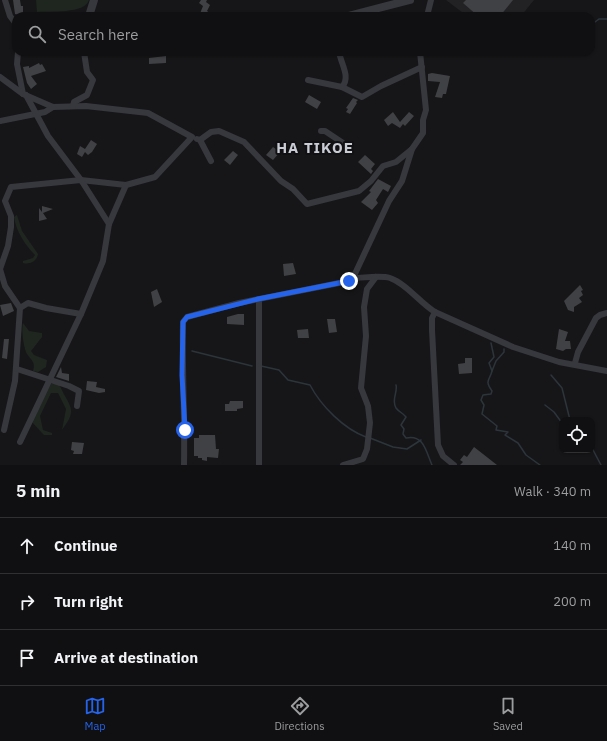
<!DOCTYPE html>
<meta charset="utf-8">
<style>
body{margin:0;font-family:"IBM Plex Sans",sans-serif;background:#19191b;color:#f1f3f6}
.controls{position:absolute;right:12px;bottom:12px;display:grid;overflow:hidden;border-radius:8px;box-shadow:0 1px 3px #0004}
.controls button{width:36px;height:36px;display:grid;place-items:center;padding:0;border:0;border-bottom:1px solid #303032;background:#101012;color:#f1f3f6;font:20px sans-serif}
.stop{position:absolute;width:12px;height:12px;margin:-9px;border:3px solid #2563eb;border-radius:50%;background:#fff}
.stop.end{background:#2563eb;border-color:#fff;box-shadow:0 1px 4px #0008}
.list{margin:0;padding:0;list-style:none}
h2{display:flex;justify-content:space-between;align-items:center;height:52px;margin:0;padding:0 16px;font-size:17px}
h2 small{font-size:13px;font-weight:400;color:#9c9d9f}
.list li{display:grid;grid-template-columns:26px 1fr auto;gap:12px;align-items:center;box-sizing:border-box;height:56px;padding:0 16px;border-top:1px solid #303032}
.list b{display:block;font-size:15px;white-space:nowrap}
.list em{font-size:13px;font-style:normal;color:#9c9d9f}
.icon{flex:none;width:22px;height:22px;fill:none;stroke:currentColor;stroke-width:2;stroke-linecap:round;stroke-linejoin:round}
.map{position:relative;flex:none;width:607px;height:465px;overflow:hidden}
.search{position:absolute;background:#101012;box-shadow:0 1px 3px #0004;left:12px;right:12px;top:12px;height:44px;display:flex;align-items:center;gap:10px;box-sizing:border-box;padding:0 14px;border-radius:12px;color:#9c9d9f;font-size:15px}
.sheet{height:220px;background:#101012}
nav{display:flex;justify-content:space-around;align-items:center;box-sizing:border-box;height:56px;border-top:1px solid #303032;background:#101012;font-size:11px;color:#9c9d9f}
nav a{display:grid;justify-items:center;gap:2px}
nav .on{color:#2563eb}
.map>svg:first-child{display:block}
.built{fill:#222225}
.green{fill:#1e261f}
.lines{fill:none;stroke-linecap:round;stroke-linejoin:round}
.stream{stroke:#2c353c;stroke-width:1.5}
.building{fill:#404145}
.minor{stroke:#37383d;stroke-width:6}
.tertiary{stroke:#37383d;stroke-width:8}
.route{stroke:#2563eb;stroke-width:5}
.labels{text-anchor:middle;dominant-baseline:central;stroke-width:4;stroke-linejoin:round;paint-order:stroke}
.district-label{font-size:15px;font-weight:bold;letter-spacing:1px;fill:#c9ccd4;stroke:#111113}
</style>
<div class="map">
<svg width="607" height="465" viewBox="0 0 607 465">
<rect width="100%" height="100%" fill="#161618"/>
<polygon class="built" points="446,0 534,0 521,16 467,16"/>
<g class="green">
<path d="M 36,0 L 89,0 C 85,14 50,11 37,12 Z"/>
<path d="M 17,215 L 22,231 L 38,254 C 37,261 30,265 23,263 L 23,261 L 33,258 L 35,255 C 25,245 16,231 14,217 Z"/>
<path d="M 23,323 L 29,331 L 42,333 L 42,337 L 31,351 L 34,355 L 47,360 L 46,367 L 38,372 L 33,371 C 36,362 31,360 27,354 C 24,349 21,330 23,323 Z"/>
<path d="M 56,382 C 61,386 62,391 65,396 C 74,411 73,415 62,430 L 66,409 L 58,393 L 51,393 L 40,416 L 43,430 L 52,433 L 52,435 L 44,435 L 31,421 L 51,384 Z"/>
</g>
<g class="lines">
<g class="stream">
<polyline points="591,25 599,19 607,19"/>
<path d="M 491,343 L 494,357 L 489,363 L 492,371 C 490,380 484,380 492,391 L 491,394 L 483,395 L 481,400 L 484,405 L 482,414 L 497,426 L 496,430 L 508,432 L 505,435 L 518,443 L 526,455 L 540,465"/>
<polyline points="192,351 252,366"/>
<path d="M 261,366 L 279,370 L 288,380 L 310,385 C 321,406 344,429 366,437"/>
<polyline points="492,371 496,361 504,352 504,349"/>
<polyline points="551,375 562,388 570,420"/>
<path d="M 396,385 C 398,392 391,400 396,408 C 399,412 403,413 406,417 L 401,425 L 404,429 L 403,434 L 406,438 C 424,434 426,452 432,465"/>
<polyline points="545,405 554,412 562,423"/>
<polyline points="370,438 393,447 407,449 421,440"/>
<polyline points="592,448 601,465"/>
</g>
</g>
<g class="building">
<polygon points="13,0 20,0 21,6 23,6 23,16 15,14"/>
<polygon points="201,0 207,0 206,2 210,5 207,11 214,16 199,16 203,6 199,3"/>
<polygon points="466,0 513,0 500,16 478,16 463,3"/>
<polygon points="166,56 166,63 149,64 149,58"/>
<polygon points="39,63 40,65 42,64 46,71 31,76 37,84 31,89 27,83 23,67 29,66 29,68"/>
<polygon points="432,73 450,76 446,94 443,94 442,98 435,97 440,82 428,81 428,74"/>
<polygon points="309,95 321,102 317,109 305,102"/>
<polygon points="353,98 358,100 356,102 357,103 350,114 346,112 348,109 346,108"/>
<polygon points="393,112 400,122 409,112 414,116 405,126 403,124 400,128 392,123 388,126 384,120"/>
<polygon points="91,140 97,144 92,152 88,155 85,152 82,157 77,154 80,146 85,149"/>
<polygon points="273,147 280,152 273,160 266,155"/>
<polygon points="233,151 238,155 230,165 224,160"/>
<polygon points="365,155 375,164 371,169 373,171 371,174 358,162"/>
<polygon points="378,179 391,186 388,192 383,189 376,200 378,203 372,210 361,202 371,192 369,191"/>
<polygon points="42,206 53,209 43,213 47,219 39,221 39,208 42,212"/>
<polygon points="293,263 296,274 284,276 283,264"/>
<polygon points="580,285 583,290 581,291 583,295 579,298 582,302 574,307 574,312 568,310 564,301"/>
<polygon points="157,289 162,302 154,307 151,292"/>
<polygon points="11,303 14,311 3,316 0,305"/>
<polygon points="238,314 244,314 244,325 227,324 227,317"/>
<polygon points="327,319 335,319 337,332 329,333"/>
<polygon points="308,329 309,338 298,338 297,330"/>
<polygon points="559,329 568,332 565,341 570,341 571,349 566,349 563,351 556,349"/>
<polygon points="4,339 9,339 7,359 2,358"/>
<polygon points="465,358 472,358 472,373 459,374 458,364 465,363"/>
<polygon points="61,367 62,373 69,374 69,381 56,377"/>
<polygon points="87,381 97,382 96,387 105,389 105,392 99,393 86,390"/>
<polygon points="230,401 243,401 243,408 237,409 237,411 225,411 225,404 229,404"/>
<polygon points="199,435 215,435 216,449 219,449 218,458 207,457 207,461 202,460 202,458 198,458 198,456 194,456 194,438 199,438"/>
<polygon points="72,442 84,443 82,454 73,454 74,451 71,450"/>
<polygon points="474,447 483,454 497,465 460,465 463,462 460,460 464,455 467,457"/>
</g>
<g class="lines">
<g class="minor">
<polyline points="5,0 10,16 16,24"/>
<polyline points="427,16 431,0"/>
<polyline points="18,52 17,64 23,94"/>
<path d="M 339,52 C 341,64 351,77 342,87"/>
<polyline points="0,77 23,94 53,107 86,106 148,113 192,137 155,177 126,185 81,180 11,187 5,201 11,216 11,227 8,246 0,269 5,286 20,308 15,381 4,430"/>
<polyline points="308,80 342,87 362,97 381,86 422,67"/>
<polyline points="73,106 74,102 87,95 93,80 87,72 84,52"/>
<polyline points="0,121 45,112 53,107"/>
<polyline points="321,131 325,131 343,143 342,145"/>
<polyline points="197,139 200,140 211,161"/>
<polyline points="200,140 211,132 219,131 244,142 281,181 293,189 307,204 359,191 371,181 383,166 396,162 412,149"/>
<polyline points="109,224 126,185"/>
<polyline points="353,278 389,201 402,181 412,149 423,133 423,120 426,110 420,52"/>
<polyline points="259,299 259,465"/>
<polyline points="20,308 28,303 46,308 81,314"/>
<polyline points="435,312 432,318 432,330 438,445 443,456 454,465"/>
<polyline points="575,363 578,352 596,318 600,315 607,313"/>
<polyline points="17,369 69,386 79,391 77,406"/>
<polyline points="20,442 81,314 103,261 109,224 81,180 48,136 26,95"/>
<path d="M 184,465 C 185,417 182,370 183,322 L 187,317 L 239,303 L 349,281 L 353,278 C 364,278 380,275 390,278 C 407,284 420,303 435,312 L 513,347 L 559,362 L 607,371"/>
<polyline points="343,465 363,459 367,449 370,423 368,406 361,388 366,336 364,307 367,289 376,277"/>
</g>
<g class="tertiary">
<polyline points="89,16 94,0"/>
<polyline points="348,16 410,0"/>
</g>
</g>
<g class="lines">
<polyline class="route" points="185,430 182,375 183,322 187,317 258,299 349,281"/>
</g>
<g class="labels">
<g class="district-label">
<text x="315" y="147">HA TIKOE</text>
</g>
</g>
</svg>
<div class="controls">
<button><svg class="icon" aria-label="locate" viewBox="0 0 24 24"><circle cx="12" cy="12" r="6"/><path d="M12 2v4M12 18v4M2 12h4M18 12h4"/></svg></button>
</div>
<div class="stop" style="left:185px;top:430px"></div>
<div class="stop end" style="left:349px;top:281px"></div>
<div class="search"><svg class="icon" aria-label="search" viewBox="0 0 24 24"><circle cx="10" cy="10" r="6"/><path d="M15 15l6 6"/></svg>Search here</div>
</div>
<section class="sheet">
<h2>5 min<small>Walk · 340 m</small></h2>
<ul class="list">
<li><svg class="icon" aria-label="ahead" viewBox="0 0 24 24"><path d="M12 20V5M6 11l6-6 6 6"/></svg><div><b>Continue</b></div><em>140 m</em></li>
<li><svg class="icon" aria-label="right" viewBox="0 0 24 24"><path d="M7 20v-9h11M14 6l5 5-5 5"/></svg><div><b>Turn right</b></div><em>200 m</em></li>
<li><svg class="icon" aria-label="arrive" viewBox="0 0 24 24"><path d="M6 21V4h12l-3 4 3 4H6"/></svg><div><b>Arrive at destination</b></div></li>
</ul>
</section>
<nav>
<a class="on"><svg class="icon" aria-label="map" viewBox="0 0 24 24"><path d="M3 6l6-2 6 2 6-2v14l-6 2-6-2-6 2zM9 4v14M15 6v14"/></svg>Map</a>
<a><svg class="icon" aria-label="directions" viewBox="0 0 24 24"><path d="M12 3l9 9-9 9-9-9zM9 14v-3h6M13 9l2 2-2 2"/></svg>Directions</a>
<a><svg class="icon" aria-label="saved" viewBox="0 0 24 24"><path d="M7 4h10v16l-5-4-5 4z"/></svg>Saved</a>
</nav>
